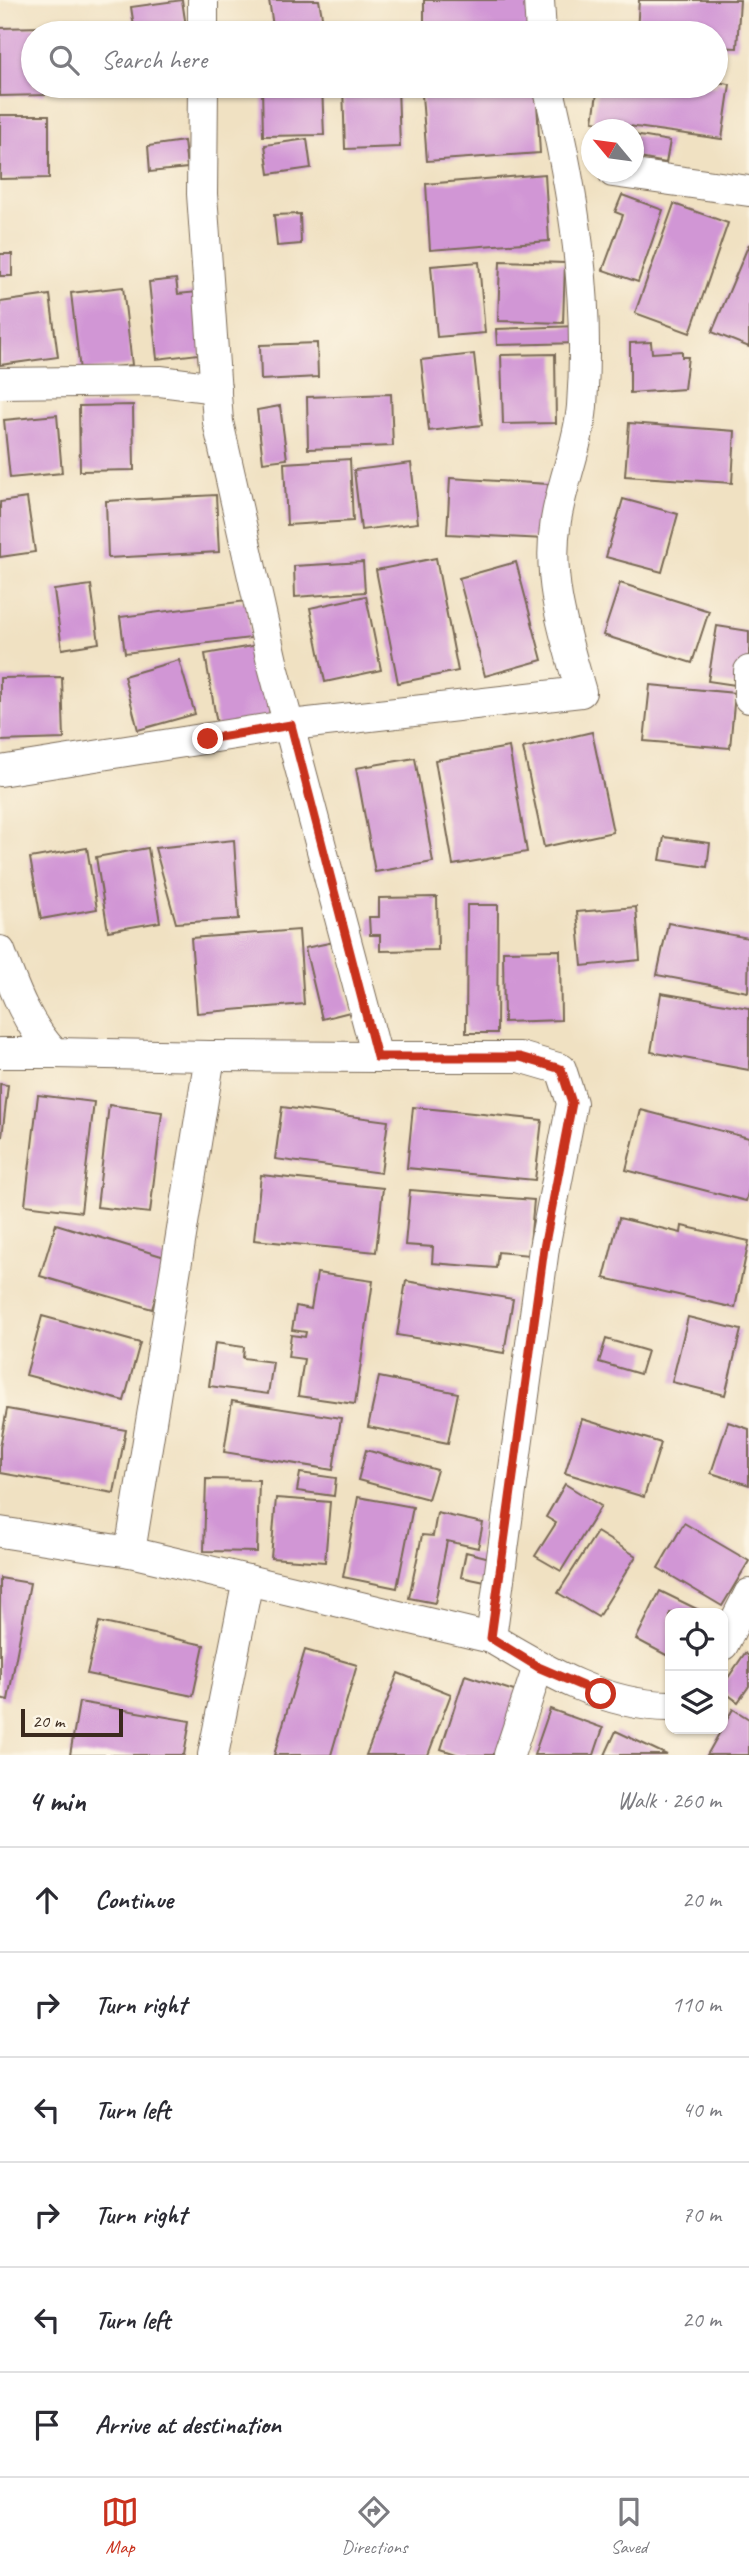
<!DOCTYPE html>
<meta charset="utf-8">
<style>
body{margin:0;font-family:Caveat,sans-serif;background:#f7f7f7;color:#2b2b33}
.controls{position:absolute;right:21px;bottom:21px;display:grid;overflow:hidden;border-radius:14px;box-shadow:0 2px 5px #0004}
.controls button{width:63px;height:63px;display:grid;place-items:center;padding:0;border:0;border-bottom:2px solid #e1e1e2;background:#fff;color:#2b2b33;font:35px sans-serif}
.compass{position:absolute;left:581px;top:119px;width:63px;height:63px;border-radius:50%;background:#fff;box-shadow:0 2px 5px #0004;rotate:299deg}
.scale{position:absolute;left:21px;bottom:18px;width:102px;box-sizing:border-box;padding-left:7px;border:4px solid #3b2a1e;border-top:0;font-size:19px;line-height:24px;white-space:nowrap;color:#3b2a1e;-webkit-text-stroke:5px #fcf5e5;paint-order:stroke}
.stop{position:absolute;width:21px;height:21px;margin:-16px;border:5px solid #c8321e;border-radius:50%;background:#fff}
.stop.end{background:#c8321e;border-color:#fff;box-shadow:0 2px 7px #0008}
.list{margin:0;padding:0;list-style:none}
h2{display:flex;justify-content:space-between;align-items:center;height:91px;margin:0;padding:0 28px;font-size:30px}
h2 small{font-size:23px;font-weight:400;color:#7c7c81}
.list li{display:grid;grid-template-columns:46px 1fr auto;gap:21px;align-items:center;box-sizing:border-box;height:105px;padding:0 28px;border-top:2px solid #e1e1e2}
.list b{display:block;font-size:26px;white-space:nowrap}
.list em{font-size:23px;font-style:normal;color:#7c7c81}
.icon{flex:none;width:38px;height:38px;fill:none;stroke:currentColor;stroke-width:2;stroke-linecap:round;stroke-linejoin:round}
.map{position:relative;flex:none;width:749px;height:1755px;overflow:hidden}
.search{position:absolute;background:#fff;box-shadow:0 2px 5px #0004;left:21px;right:21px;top:21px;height:77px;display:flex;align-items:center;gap:18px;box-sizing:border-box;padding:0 24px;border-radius:38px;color:#7c7c81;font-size:26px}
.sheet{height:721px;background:#fff}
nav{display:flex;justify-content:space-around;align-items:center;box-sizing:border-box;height:98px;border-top:2px solid #e1e1e2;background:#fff;font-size:19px;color:#7c7c81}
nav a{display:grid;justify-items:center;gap:4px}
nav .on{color:#c8321e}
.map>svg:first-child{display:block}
.building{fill:#d196d5}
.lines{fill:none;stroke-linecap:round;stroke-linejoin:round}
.street-casing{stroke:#7a6a57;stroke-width:32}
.street{stroke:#fff;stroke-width:30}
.route{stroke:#c8321e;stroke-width:9}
</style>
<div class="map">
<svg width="749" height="1755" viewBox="0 0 749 1755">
<rect width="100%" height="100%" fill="#fcf5e5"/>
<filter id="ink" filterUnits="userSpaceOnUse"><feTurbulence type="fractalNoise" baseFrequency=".0143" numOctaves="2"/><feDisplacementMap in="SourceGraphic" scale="14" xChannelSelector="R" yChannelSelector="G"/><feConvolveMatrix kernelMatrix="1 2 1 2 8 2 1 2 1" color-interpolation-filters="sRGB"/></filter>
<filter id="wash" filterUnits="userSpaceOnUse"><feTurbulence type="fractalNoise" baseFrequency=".00686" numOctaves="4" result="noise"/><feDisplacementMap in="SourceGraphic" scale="28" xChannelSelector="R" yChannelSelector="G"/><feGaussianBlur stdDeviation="1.57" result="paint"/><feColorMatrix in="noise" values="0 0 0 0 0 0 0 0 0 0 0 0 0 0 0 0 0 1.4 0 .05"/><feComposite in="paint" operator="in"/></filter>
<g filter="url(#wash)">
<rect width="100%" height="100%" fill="#f0e1c2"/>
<g id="blocks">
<g class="building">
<polygon points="182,0 187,33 135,33 131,7"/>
<polygon points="269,0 319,0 325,33 274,33"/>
<rect x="424" y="0" width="118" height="33"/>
<polygon points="639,0 740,0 737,48 716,47 716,33 637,33"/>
<polygon points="42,27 43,33 33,33 33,86 44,86 45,95 0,96 0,28"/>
<polygon points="716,82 730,84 722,139 593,121 598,86 716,86"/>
<polygon points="262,86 322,86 324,135 263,136"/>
<polygon points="343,86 398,86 400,147 345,149"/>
<polygon points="536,86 540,153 427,161 422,95"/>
<polygon points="0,115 49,115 49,178 0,179"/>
<polygon points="634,135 670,141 666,163 634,157"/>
<polygon points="307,139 311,168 269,174 265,145"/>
<polygon points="184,141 187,168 150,172 148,146"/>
<polygon points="545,174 549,241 430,250 426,184"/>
<polygon points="622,195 663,210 638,282 603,270 623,215 615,212"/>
<polygon points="674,204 728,223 690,333 635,313"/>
<polygon points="300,214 301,244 277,246 274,215"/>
<polygon points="749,244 749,347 712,332"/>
<rect x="0" y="254" width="12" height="22"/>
<polygon points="500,261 565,263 563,323 498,321"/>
<polygon points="479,262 485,333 437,337 431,266"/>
<polygon points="176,279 178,294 208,291 199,366 198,354 157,359 149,282"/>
<polygon points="123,287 132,365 80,371 71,293"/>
<polygon points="50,295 58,357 0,365 0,302"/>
<polygon points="578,326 579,343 497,345 496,329"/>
<polygon points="651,342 652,353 682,351 682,357 688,357 684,389 630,393 630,343"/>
<polygon points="317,343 318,377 261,380 260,345"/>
<polygon points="474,354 482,425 429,431 421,360"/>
<polygon points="555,354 556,423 503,424 501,355"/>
<polygon points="391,394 393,446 308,449 307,397"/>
<polygon points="133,405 134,470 80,471 79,406"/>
<polygon points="280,406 287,459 263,462 257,410"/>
<polygon points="57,415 62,473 10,478 4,420"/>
<polygon points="629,423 735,431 732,483 625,476"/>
<polygon points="350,459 353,521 287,525 284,463"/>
<polygon points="411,463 418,523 361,530 354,470"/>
<polygon points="450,478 548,484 545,539 447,534"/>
<polygon points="216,495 219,552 108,558 106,501"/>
<polygon points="27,498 35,552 0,557 0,502"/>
<polygon points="623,499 678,514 662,572 606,557"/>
<polygon points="436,558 458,671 398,683 376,570"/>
<polygon points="363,562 365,592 295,597 294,566"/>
<polygon points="516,562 542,660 485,676 459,578"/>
<polygon points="620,583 709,611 692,663 603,635"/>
<polygon points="91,585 99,643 62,649 54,590"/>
<polygon points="366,596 381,670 325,682 310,608"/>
<polygon points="246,601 251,638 125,653 120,617"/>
<polygon points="717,626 749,631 749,687 708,681"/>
<polygon points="258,645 272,726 219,736 205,654"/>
<polygon points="179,660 195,714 138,730 124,676"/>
<polygon points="62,677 64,739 0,741 0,678"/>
<polygon points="650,685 735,693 730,748 644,741"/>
<polygon points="592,732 613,832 544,847 523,748"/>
<polygon points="509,747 527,852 453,865 435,760"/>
<polygon points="415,758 433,862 375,872 356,768"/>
<polygon points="664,837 710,843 707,867 660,860"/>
<polygon points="234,840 239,919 176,923 155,848"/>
<polygon points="87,848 97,909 41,919 30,858"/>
<polygon points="148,848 160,922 108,931 96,857"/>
<polygon points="437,897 438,950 380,951 380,935 370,935 369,917 379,917 379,898"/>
<polygon points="467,905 498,905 497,1033 466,1033"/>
<polygon points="636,907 640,960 582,966 577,912"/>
<polygon points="668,923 749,938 748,992 657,975"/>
<polygon points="299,930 304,1004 197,1013 191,938"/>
<polygon points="334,942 350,1012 322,1019 305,948"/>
<polygon points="560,950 561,1020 504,1022 503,951"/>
<polygon points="661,993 749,1008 749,1070 651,1052"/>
<polygon points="0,1084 8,1085 2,1137 0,1136"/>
<polygon points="38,1095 94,1102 81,1212 25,1205"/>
<polygon points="109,1105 162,1112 150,1213 97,1207"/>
<polygon points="282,1107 388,1121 381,1173 275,1159"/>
<polygon points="413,1107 542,1120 535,1180 407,1168"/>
<polygon points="641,1110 749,1138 749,1189 746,1201 626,1170"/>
<polygon points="261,1175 383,1188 376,1252 254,1240"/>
<polygon points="410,1190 534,1200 529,1255 498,1252 496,1268 432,1263 433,1247 405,1245"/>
<polygon points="619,1218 681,1233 682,1226 749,1241 735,1308 604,1278"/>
<polygon points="56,1224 168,1258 152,1309 40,1276"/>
<polygon points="317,1273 373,1281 355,1404 298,1396 304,1359 288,1357 291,1335 305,1337 306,1332 292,1330 296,1306 311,1309"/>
<polygon points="406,1281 513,1299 504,1353 397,1335"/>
<polygon points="42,1316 140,1343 124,1401 26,1375"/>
<polygon points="688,1317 741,1330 725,1395 672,1382"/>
<polygon points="606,1339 647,1351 640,1374 599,1362"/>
<polygon points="215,1343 244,1347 243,1358 273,1362 268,1394 209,1386"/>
<polygon points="379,1377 458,1393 448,1443 368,1427"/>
<polygon points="232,1401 341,1418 333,1470 224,1452"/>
<polygon points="7,1409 126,1430 114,1493 0,1473 0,1447"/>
<polygon points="582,1419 661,1443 644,1497 565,1473"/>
<polygon points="728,1422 749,1429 749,1485 711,1473"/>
<polygon points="366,1450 437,1470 428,1499 358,1480"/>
<polygon points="300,1473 336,1478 334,1496 297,1491"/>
<polygon points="206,1479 259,1480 257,1552 204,1551"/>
<polygon points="565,1484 601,1506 561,1571 535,1556 556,1523 546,1517"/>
<polygon points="358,1497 413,1507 397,1588 343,1577"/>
<polygon points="276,1498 330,1502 325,1562 271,1558"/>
<polygon points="437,1513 483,1523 478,1548 447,1541 435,1603 409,1598 422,1535 433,1536"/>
<polygon points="684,1523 749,1561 722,1606 658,1568"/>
<polygon points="597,1532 636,1556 598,1617 558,1593"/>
<polygon points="466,1552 490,1558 485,1582 461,1577"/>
<polygon points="0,1578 30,1583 8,1700 0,1698"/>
<polygon points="660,1591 705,1613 670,1613 670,1657 636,1639"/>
<polygon points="99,1622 204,1645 193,1696 87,1674"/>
<polygon points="305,1650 357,1665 331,1755 274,1755"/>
<polygon points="745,1653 749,1656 749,1686 738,1702 723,1691 723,1685"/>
<polygon points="398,1673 451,1694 428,1755 366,1755"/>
<polygon points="465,1675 520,1693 499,1755 459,1755 441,1749"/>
<polygon points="79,1702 190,1721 184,1755 70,1755"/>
<polygon points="550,1709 603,1728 594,1755 534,1755"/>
<polygon points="733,1709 749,1719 749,1755 707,1755"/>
<polygon points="616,1731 667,1755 605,1755"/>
</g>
</g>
</g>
<g filter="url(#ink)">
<use href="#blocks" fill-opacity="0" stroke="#7a6a57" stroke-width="2"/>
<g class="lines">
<g class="street-casing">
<g id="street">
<polyline points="203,0 203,33"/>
<polyline points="539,0 541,33"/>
<polyline points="203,86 202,194 218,422 273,666 377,1057 520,1057 561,1069 572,1103 544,1248 491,1638"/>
<polyline points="613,172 749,191"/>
<polyline points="0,383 160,381 216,388"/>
<polyline points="749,671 749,698"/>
<path d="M 0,771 L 291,725 L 581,692 C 565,635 546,580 556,520 C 562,482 579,444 582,406 C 590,296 574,193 548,86"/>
<path d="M 0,951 C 14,989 26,1023 54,1053 L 210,1056 L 130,1552"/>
<polyline points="0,1053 54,1053"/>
<polyline points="210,1056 377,1057"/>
<path d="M 0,1532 L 130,1552 L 491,1638 C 546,1671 605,1706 670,1706"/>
<polyline points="723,1645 749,1594"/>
<polyline points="213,1755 248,1580"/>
<polyline points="509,1755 538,1667"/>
</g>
</g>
<use href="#street" class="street"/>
</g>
</g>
<g class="lines" filter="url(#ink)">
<polyline class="route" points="208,739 291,725 377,1057 520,1057 561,1069 572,1103 544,1248 491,1638 538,1667 601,1694"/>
</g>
</svg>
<div class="controls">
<button><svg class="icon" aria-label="locate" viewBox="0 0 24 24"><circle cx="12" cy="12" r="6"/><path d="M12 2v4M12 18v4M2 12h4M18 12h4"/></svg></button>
<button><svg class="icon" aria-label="layers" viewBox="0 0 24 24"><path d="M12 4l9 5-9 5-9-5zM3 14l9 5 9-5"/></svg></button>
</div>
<svg class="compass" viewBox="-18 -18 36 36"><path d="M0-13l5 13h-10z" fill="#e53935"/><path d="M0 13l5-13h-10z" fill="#7c7c81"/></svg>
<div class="scale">20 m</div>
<div class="stop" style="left:601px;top:1694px"></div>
<div class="stop end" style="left:208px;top:739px"></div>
<div class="search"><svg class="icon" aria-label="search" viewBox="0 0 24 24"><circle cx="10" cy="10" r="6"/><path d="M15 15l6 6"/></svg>Search here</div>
</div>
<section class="sheet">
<h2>4 min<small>Walk · 260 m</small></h2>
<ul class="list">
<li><svg class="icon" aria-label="ahead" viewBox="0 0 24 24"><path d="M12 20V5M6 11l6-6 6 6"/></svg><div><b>Continue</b></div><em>20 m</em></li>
<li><svg class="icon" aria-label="right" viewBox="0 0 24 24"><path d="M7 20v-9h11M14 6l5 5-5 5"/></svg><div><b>Turn right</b></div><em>110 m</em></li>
<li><svg class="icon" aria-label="left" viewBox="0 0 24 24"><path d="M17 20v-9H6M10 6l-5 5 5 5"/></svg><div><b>Turn left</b></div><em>40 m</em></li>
<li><svg class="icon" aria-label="right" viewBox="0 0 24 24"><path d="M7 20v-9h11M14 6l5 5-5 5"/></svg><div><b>Turn right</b></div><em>70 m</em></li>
<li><svg class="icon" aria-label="left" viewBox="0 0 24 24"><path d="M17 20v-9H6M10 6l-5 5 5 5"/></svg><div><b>Turn left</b></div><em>20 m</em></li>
<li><svg class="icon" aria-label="arrive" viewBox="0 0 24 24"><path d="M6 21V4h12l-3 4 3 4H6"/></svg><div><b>Arrive at destination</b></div></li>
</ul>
</section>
<nav>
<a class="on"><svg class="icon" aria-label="map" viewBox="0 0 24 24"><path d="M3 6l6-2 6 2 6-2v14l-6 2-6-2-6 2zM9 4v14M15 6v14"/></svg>Map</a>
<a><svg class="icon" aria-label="directions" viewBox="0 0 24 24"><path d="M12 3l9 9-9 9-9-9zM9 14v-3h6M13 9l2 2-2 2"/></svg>Directions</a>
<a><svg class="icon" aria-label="saved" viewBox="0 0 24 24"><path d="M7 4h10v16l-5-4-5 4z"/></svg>Saved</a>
</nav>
